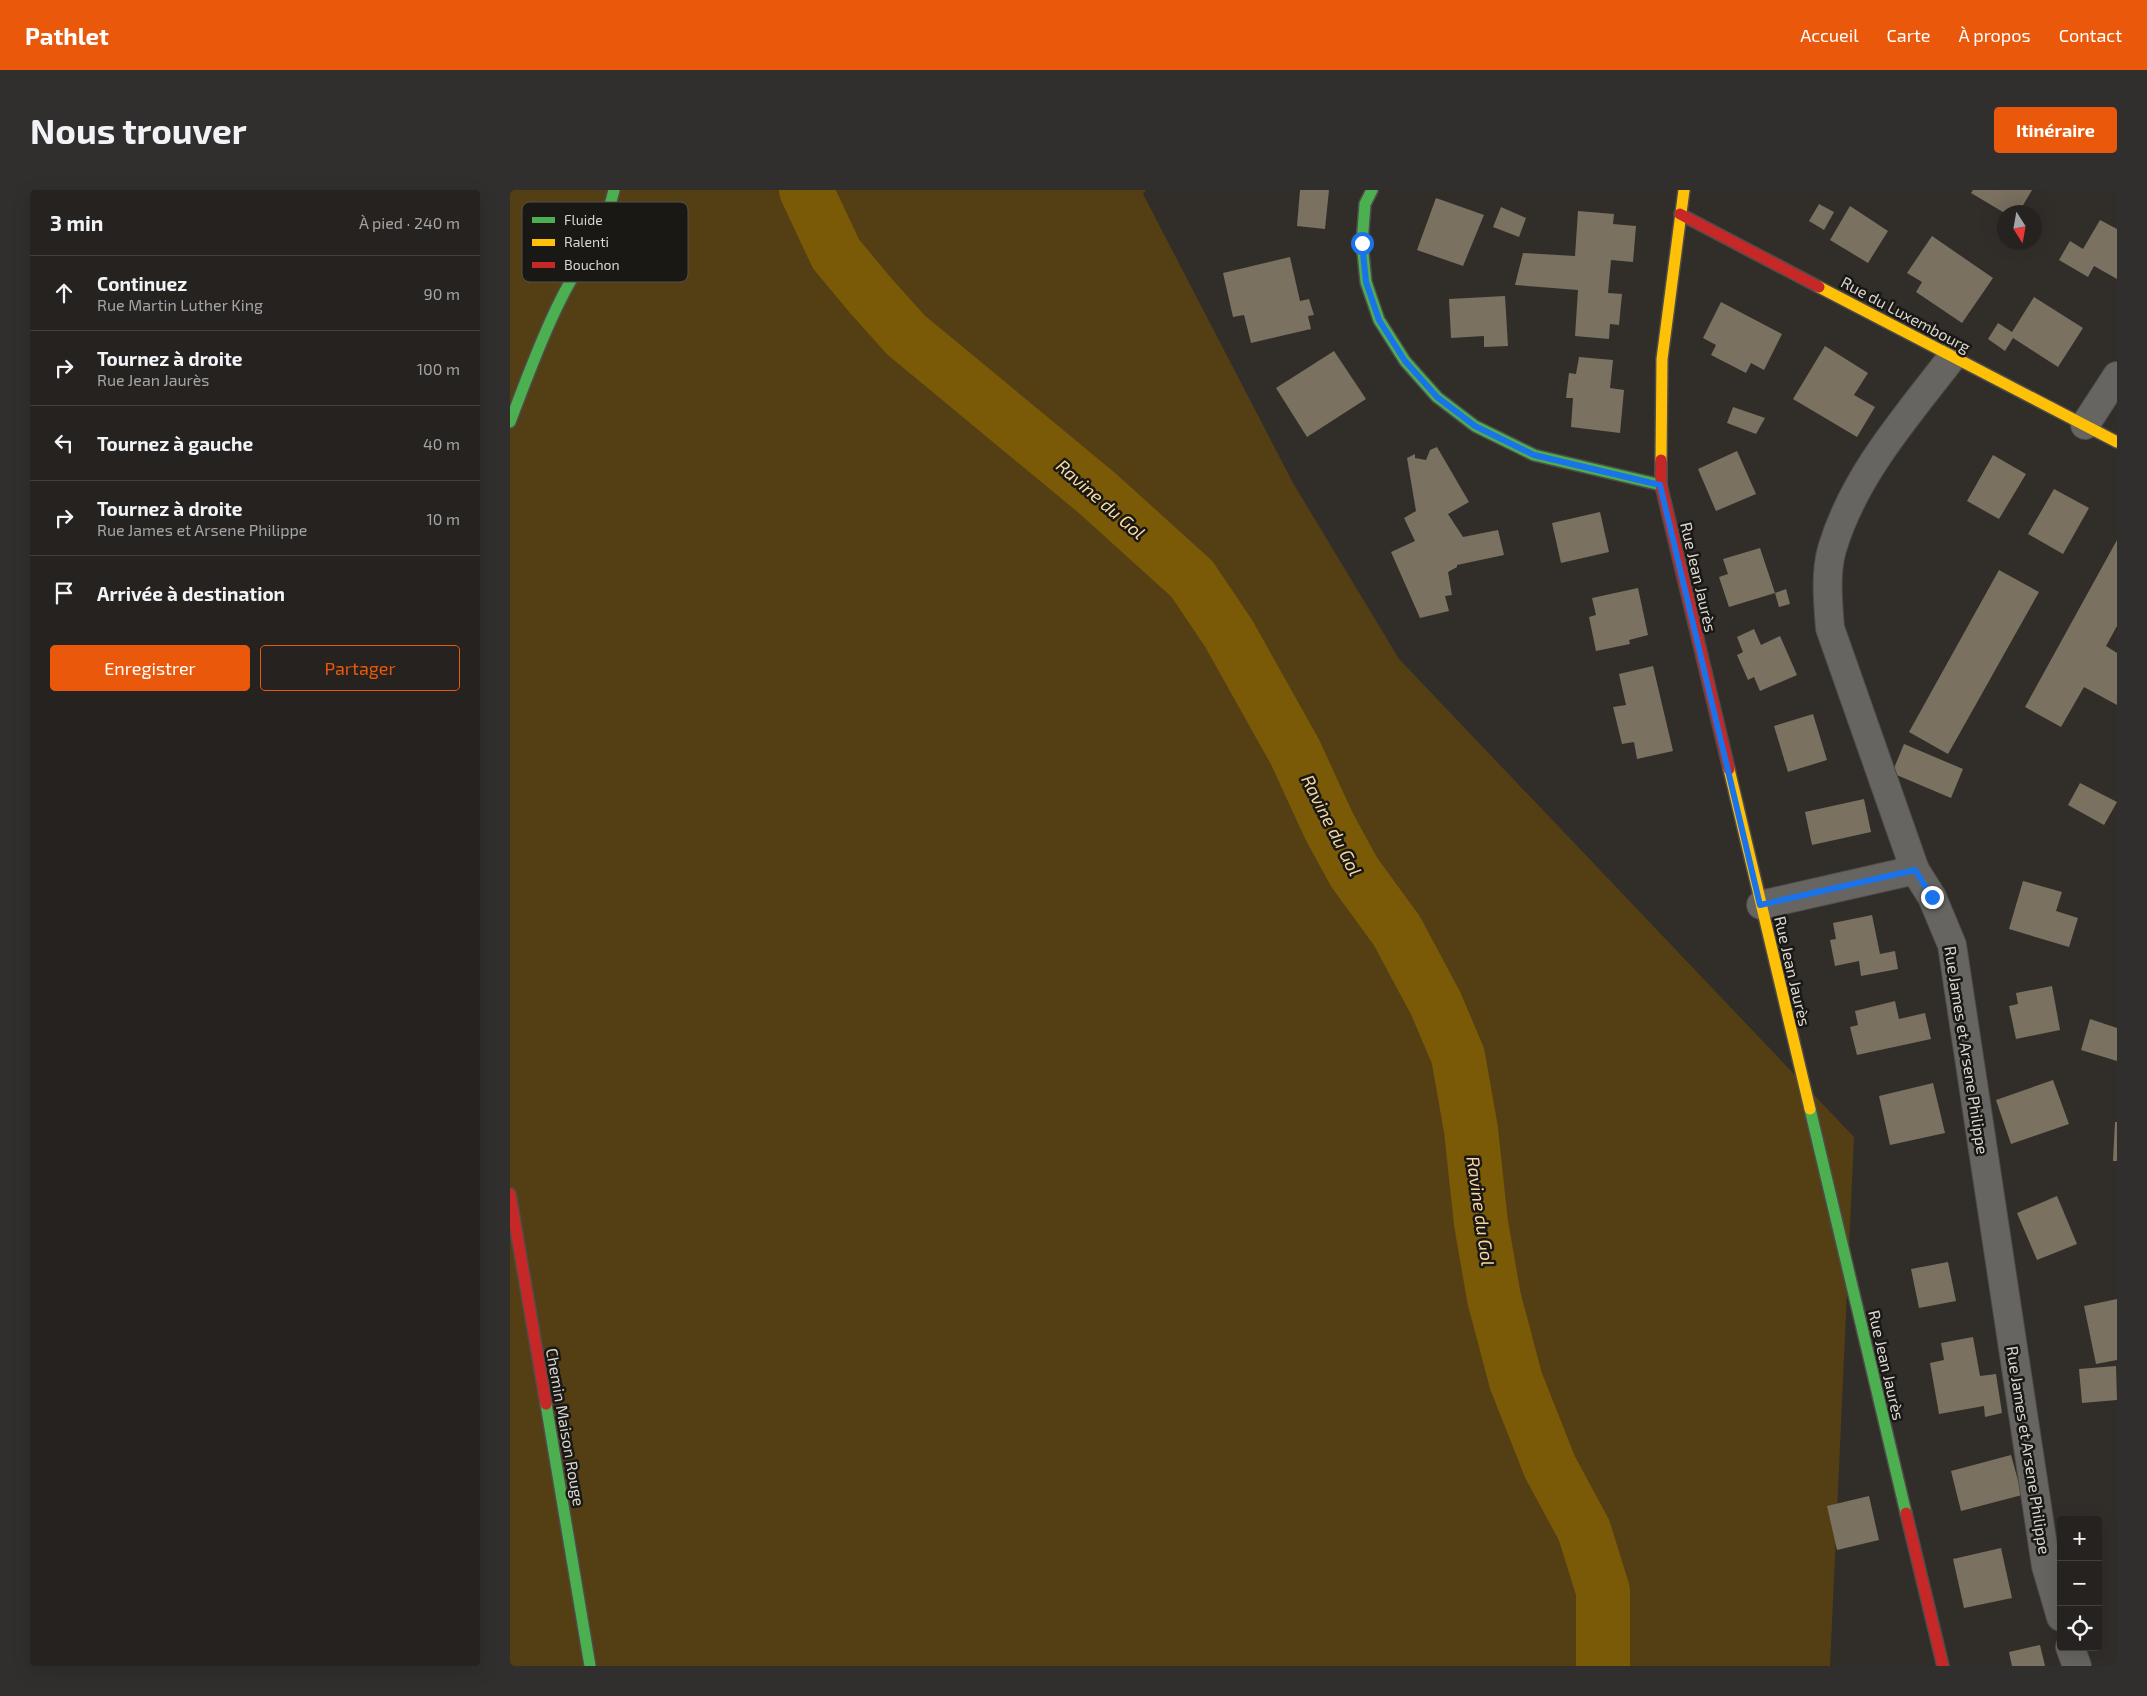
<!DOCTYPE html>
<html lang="fr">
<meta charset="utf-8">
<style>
body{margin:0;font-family:"Exo 2",sans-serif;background:#312f2d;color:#f1f3f6}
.controls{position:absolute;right:15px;bottom:15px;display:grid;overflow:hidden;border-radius:5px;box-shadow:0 5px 20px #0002}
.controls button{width:45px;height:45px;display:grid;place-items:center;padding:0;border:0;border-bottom:1px solid #423f3e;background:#252220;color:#f1f3f6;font:25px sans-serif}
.compass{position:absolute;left:1487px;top:15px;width:45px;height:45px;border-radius:50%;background:#252220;box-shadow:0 5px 20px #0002;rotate:169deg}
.stop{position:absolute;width:15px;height:15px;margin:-11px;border:4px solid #1a73e8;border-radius:50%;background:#fff}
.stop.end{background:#1a73e8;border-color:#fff;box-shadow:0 1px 5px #0008}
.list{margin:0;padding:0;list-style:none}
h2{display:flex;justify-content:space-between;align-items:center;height:65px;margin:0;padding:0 20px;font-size:21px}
h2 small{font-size:16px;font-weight:400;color:#a3a4a5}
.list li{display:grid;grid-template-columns:32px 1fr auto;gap:15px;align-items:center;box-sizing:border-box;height:75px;padding:0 20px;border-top:1px solid #423f3e}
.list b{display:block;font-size:19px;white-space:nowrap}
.list p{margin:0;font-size:16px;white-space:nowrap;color:#a3a4a5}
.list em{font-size:16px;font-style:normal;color:#a3a4a5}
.actions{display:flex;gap:10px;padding:15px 20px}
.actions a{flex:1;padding:11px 0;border:1px solid #ea580c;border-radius:5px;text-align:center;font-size:18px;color:#ea580c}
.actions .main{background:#ea580c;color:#fff}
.icon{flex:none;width:28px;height:28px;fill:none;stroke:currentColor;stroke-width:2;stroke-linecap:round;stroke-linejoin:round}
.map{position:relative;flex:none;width:1607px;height:1476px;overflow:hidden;border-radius:5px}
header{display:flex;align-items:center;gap:30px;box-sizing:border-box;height:70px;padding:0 25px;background:#ea580c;color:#fff}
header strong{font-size:24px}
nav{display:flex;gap:28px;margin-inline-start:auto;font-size:18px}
.intro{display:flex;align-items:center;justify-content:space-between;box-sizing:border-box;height:120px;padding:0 30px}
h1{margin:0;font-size:35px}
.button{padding:12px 22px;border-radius:5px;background:#ea580c;color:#fff;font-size:18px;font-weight:700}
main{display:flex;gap:30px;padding:0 30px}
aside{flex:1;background:#252220;border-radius:5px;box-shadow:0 5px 20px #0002}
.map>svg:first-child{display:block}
.green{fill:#543f14}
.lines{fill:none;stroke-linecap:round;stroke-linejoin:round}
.river{stroke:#7a5a06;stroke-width:54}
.building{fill:#7a7160}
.street-casing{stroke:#4f4c49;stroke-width:30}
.fast-casing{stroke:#4f4c49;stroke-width:14}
.slow-casing{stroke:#4f4c49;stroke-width:14}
.jam-casing{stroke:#4f4c49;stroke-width:14}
.street{stroke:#676561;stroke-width:28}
.fast{stroke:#4caf50;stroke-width:11}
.slow{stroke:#ffc107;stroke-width:11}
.jam{stroke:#c62828;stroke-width:11}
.route{stroke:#1a73e8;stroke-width:6}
.labels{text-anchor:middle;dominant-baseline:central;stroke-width:5;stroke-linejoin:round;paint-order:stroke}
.street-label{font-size:16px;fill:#d9d6d1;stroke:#1a1814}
.water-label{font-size:18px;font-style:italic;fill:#f8d9a1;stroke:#1a1814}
.key{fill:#1a1814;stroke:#53514d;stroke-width:1}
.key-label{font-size:14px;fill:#d9d6d1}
</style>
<header>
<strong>Pathlet</strong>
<nav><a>Accueil</a><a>Carte</a><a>À propos</a><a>Contact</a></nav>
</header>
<div class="intro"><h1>Nous trouver</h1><a class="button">Itinéraire</a></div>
<main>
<aside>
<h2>3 min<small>À pied · 240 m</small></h2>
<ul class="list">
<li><svg class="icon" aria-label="ahead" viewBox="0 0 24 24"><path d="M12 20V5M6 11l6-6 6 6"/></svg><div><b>Continuez</b><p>Rue Martin Luther King</p></div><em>90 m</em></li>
<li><svg class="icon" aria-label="right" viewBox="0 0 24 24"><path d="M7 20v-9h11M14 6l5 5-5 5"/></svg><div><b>Tournez à droite</b><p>Rue Jean Jaurès</p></div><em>100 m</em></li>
<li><svg class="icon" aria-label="left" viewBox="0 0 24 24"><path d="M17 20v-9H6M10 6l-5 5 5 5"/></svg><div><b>Tournez à gauche</b></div><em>40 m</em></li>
<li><svg class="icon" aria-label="right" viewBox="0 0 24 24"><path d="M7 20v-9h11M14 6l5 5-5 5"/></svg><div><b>Tournez à droite</b><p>Rue James et Arsene Philippe</p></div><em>10 m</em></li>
<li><svg class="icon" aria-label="arrive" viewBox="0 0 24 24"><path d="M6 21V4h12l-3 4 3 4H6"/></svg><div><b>Arrivée à destination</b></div></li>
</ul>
<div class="actions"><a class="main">Enregistrer</a><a>Partager</a></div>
</aside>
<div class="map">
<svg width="1607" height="1476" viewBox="0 0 1607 1476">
<rect width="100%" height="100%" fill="#312e2a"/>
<polygon class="green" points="0,0 636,0 633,4 783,293 889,469 1344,947 1320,1476 0,1476"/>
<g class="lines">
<polyline class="river" points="296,0 326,64 361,106 396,145 587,303 682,389 719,444 785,562 819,636 844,682 887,741 926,814 948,866 961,940 971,1033 984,1108 1006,1191 1040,1277 1074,1340 1093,1401 1093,1476"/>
</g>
<g class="building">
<polygon points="790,0 819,0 815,39 787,36"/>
<polygon points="1463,0 1522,0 1509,22 1493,22 1461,3"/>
<polygon points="926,8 974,25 953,76 907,60"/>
<polygon points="1309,14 1324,22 1314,40 1299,31"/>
<polygon points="1340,16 1378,41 1358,73 1320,50"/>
<polygon points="991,17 1016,28 1009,47 983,37"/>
<polygon points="1068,21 1104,24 1103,34 1126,36 1123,72 1101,70 1098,103 1112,104 1109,135 1100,134 1099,149 1065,146 1068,100 1005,95 1013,63 1065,66"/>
<polygon points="1590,30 1607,39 1607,89 1584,76 1578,87 1549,70 1560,51 1573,59"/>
<polygon points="1422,46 1483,88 1452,133 1406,102 1412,92 1397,83"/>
<polygon points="780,67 790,111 799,109 804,125 798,126 801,139 741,153 734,125 723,127 713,83"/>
<polygon points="995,106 998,156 974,157 974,146 941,148 939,109"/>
<polygon points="1524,107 1573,138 1548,177 1503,148 1495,161 1478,149 1488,133 1502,142"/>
<polygon points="1211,112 1272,144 1254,180 1241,173 1236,183 1201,165 1206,155 1193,148"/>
<polygon points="1315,156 1358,183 1344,205 1365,217 1347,247 1283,209"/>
<polygon points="824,161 856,209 797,247 766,198"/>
<polygon points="1069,167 1103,170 1100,198 1114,200 1110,243 1061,237 1063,208 1056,208 1059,183 1066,184"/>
<polygon points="1223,217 1255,228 1246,244 1217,233"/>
<polygon points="927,257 959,312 938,324 953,347 988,340 994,365 947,375 947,377 938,382 942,405 935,406 939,421 910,428 881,362 905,351 894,328 906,321 897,268 905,264 905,268 916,270 920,260"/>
<polygon points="1227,261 1246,304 1206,321 1188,279"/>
<polygon points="1483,265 1516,284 1489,329 1457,311"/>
<polygon points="1544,299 1579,318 1553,364 1518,344"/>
<polygon points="1090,322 1099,362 1051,373 1042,333"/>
<polygon points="1607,350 1607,436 1596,456 1607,463 1607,515 1574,497 1551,537 1515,517"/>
<polygon points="1250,358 1265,403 1219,417 1209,387 1218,384 1213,369"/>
<polygon points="1489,380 1529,402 1438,564 1399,542"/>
<polygon points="1128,398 1138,445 1119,450 1120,454 1086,461 1079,427 1086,425 1082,408"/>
<polygon points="1276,399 1280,414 1269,417 1265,403"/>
<polygon points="1244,439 1251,455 1270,446 1287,485 1250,501 1244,487 1238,490 1227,465 1233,462 1227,447"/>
<polygon points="1143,476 1163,561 1127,569 1124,552 1112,554 1103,517 1116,515 1109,484"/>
<polygon points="1303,524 1317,570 1278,582 1264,536"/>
<polygon points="1394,554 1453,579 1441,608 1382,583"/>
<polygon points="1570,593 1607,612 1594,635 1558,615"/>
<polygon points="1354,609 1361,642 1302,655 1295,622"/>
<polygon points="1513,691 1552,702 1546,721 1568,728 1559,757 1499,739"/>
<polygon points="1362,725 1370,764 1385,761 1388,779 1351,786 1349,771 1325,776 1320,750 1326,749 1323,733"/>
<polygon points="1542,796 1550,840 1506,849 1499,816 1508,814 1506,803"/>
<polygon points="1385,811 1389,829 1415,823 1421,849 1347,865 1340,837 1348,835 1345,821"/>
<polygon points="1580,829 1607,838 1607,871 1571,860"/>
<polygon points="1543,890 1559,934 1501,954 1486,910"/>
<polygon points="1423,893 1435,943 1380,955 1369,906"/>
<polygon points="1605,932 1607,932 1607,971 1603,971"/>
<polygon points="1547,1006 1567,1054 1527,1070 1507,1023"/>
<polygon points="1438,1072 1446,1111 1409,1118 1401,1079"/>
<polygon points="1607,1109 1607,1170 1586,1174 1574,1116"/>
<polygon points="1463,1147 1470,1186 1486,1184 1492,1223 1475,1227 1474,1216 1429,1224 1420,1173 1434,1170 1431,1153"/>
<polygon points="1606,1176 1607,1210 1572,1213 1569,1179"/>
<polygon points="1501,1265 1512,1305 1451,1321 1441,1281"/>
<polygon points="1359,1306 1369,1350 1327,1360 1317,1316"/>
<polygon points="1491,1358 1502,1408 1454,1418 1443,1369"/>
<polygon points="1530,1455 1535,1476 1502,1476 1499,1462"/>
</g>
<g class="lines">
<g class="street-casing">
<g id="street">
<path d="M 1443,166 C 1397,226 1344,285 1322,359 C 1315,384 1318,412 1320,438 L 1405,680 L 1422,707 L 1442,755 L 1536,1376 L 1551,1427"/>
<polyline points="1575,235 1607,186"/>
<polyline points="1251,715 1405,680"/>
<polyline points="1560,1457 1567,1476"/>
</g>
</g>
<g class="fast-casing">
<g id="fast">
<polyline points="862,0 855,14 852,53 856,92 869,130 895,171 927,207 965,236 1024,265 1151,295"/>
<path d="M 0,232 C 16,191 31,148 51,109 C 69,72 95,41 104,0"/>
<polyline points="1300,919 1396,1323"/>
<polyline points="36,1214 80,1476"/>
</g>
</g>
<g class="slow-casing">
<g id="slow">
<polyline points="1309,97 1607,252"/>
<polyline points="1151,270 1152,169 1174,0"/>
<polyline points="1219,579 1300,919"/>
</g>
</g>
<g class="jam-casing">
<g id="jam">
<polyline points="1170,24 1309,97"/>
<polyline points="1151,270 1151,295 1219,579"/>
<polyline points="0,1004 36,1214"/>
<polyline points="1396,1323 1433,1476"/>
</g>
</g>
<use href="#street" class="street"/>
<use href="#fast" class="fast"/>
<use href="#slow" class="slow"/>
<use href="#jam" class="jam"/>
</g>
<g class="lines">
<polyline class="route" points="852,53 856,92 869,130 895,171 927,207 965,236 1024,265 1150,295 1250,715 1405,680 1422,707"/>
</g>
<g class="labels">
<g class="street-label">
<text transform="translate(1396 124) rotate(28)">Rue du Luxembourg</text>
<text transform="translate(1189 387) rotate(77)">Rue Jean Jaurès</text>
<text transform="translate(1283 781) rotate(77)">Rue Jean Jaurès</text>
<text transform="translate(1457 860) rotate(81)">Rue James et Arsene Philippe</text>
<text transform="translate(1377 1175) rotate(77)">Rue Jean Jaurès</text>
<text transform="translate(56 1237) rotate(80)">Chemin Maison Rouge</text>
<text transform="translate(1519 1260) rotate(81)">Rue James et Arsene Philippe</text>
</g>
<g class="water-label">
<text transform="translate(591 309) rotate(41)">Ravine du Gol</text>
<text transform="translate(822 635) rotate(63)">Ravine du Gol</text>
<text transform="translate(971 1021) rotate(82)">Ravine du Gol</text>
</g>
</g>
<rect x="12" y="12" width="166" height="80" rx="8" class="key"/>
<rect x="22" y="27" width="23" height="6" fill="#4caf50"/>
<rect x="22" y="49" width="23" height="7" fill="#ffc107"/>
<rect x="22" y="72" width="23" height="6" fill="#c62828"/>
<g class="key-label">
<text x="54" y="35">Fluide</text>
<text x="54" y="57">Ralenti</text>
<text x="54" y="80">Bouchon</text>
</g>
</svg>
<div class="controls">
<button>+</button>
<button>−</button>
<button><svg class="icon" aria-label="locate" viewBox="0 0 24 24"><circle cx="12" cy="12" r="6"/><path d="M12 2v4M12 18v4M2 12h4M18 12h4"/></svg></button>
</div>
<svg class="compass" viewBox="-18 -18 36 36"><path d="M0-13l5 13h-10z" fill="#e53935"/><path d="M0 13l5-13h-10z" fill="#a3a4a5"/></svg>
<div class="stop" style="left:852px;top:53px"></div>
<div class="stop end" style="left:1422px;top:707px"></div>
</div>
</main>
